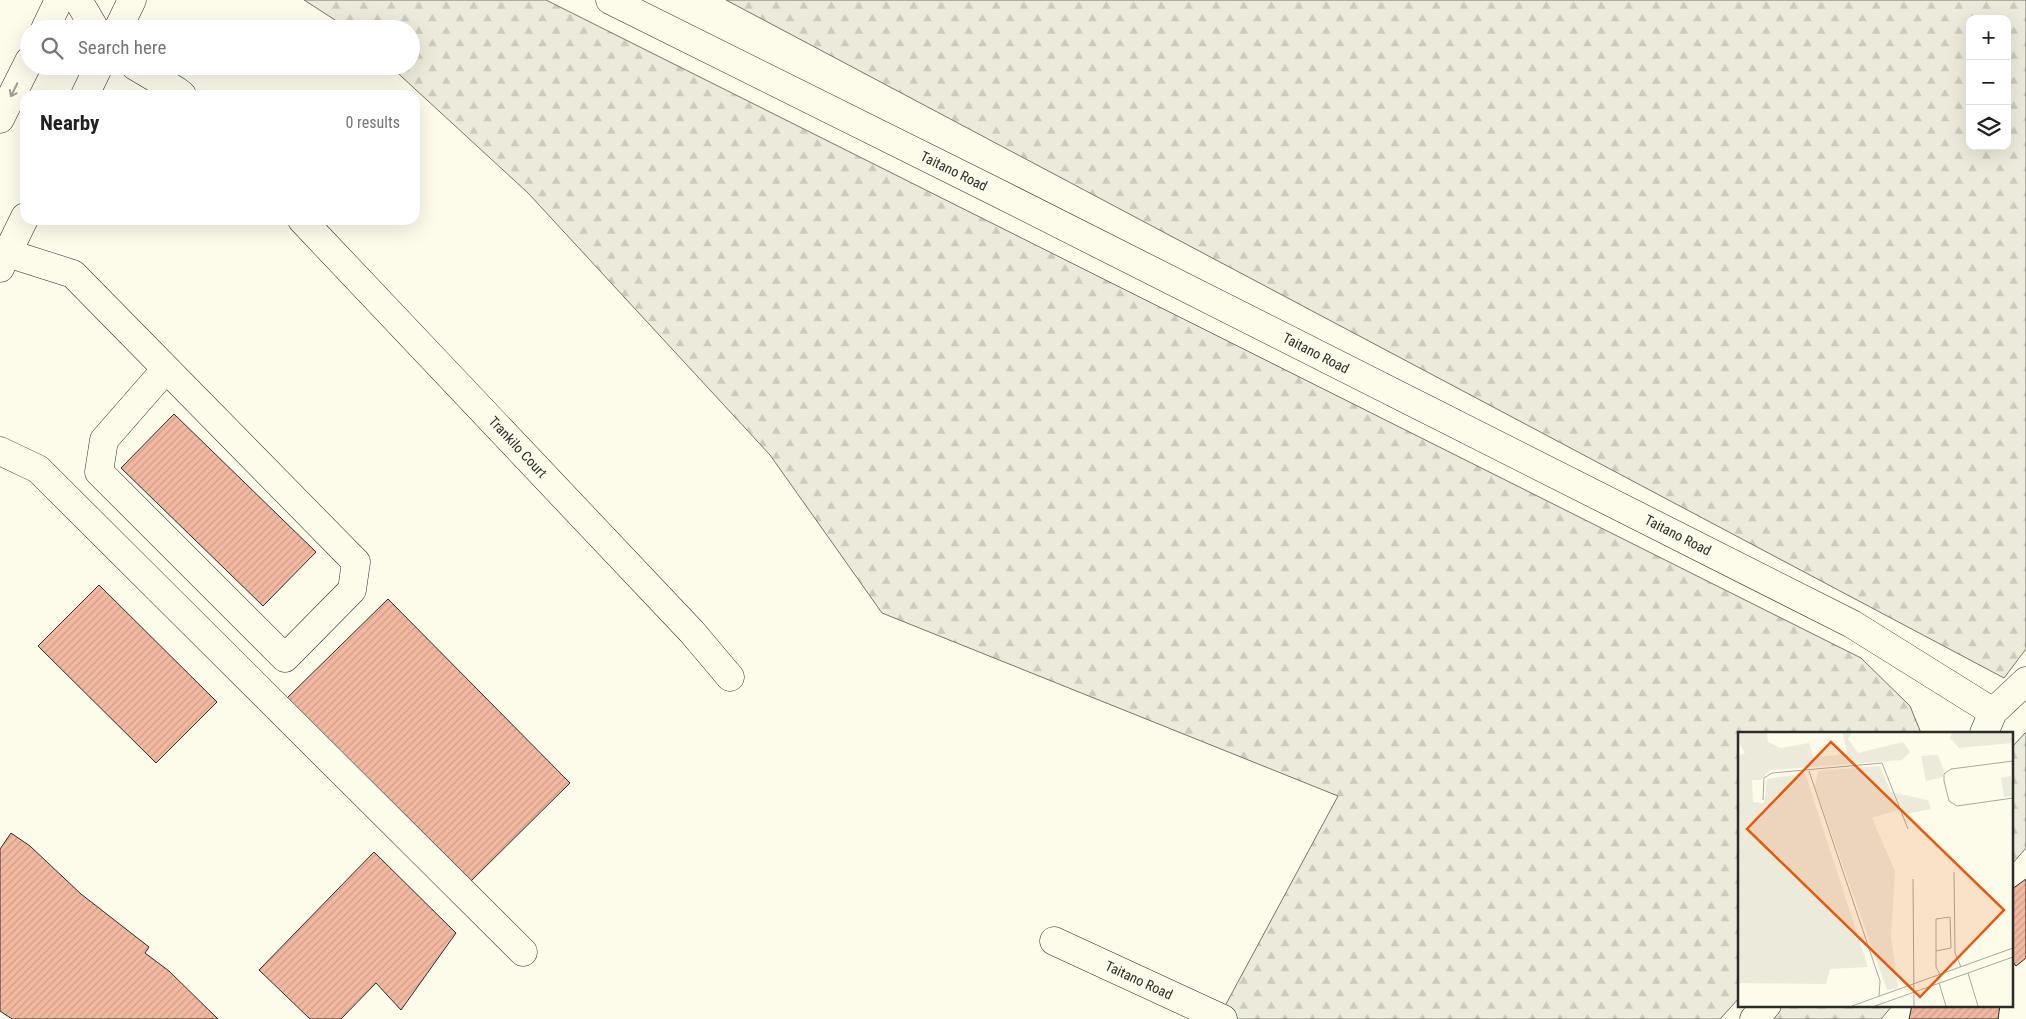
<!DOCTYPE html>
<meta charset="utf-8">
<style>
body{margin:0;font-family:"Roboto Condensed",sans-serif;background:#f2f2f2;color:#202124}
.controls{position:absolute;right:15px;top:15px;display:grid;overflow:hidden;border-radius:10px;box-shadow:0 5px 20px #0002}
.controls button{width:45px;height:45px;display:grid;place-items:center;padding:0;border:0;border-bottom:1px solid #e0e0e0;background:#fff;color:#202124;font:25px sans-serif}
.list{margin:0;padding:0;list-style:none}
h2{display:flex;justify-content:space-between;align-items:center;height:65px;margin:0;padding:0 20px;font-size:21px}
h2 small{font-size:16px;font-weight:400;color:#757577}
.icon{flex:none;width:28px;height:28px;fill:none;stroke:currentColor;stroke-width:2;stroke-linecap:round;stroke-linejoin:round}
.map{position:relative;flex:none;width:2026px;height:1019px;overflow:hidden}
.search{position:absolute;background:#fff;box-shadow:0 5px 20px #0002;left:20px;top:20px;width:400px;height:55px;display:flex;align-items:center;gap:12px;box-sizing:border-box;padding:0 18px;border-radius:28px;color:#757577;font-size:19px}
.panel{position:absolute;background:#fff;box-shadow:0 5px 20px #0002;left:20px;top:90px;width:400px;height:135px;border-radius:15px}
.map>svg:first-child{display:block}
.forest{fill:url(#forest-firs);stroke:#74746e;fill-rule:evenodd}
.building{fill:url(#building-hatch);stroke:#2b2b2b}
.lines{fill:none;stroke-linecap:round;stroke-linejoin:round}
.minor-casing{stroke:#2b2b2b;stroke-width:29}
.major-casing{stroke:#2b2b2b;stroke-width:29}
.minor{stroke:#fdfbea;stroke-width:28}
.major{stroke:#fdfbea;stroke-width:28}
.oneway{stroke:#9e9d94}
.labels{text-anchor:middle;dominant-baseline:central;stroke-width:4;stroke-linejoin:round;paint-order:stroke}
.street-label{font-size:14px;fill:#2b2b2b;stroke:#fdfbea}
.inset-road{fill:none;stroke:#a9a89e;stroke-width:1}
.view{fill:#e8590c;fill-opacity:0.15;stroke:#e8590c;stroke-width:2.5}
.inset-edge{fill:none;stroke:#2b2b2b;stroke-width:2.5}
</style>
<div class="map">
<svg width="2026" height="1019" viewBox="0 0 2026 1019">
<defs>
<pattern id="forest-firs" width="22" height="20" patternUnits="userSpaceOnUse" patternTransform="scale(1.25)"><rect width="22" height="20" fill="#ecebdb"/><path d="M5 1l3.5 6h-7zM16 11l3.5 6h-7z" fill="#cbcabc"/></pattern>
<pattern id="building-hatch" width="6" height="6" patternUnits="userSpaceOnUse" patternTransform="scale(1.25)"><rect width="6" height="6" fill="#f2b8a0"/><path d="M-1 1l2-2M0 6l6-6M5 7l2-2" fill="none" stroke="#d09e8a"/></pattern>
</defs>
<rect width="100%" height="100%" fill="#fdfbea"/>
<g class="forest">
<polygon points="304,0 546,0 1861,658 1910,706 1921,733 1740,733 1740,997 1720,1019 1218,1019 1338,796 882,613 770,455 528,193 390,66 411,66 411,29 349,29"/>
<path d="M 726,0 L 2026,0 L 2026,649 L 2004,678 ZM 1970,19 L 2007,19 L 2007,146 L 1970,146 Z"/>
<polygon points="2026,732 2026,848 2012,864 2012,747"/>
<polygon points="1780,1005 1893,1005 1881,1019 1768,1019"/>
</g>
<g class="building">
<polygon points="174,414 316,552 263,606 121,468"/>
<polygon points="99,585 217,702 156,763 38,646"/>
<polygon points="388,599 570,783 467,885 285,700"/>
<polygon points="11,833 30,846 81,894 149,947 145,953 169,971 218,1019 12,1019 0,1011 0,849"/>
<polygon points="374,852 456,933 401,1010 376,983 341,1019 310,1019 259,970"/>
<polygon points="2026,879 2026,958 2016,966 2012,961 2012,889"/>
<polygon points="1912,1005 2000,1005 1998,1019 1909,1019"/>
</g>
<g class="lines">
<g class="minor-casing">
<g id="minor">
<polyline points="78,0 95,29"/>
<polyline points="610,0 998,193 1852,624 1993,712"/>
<polyline points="135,66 177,91 182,95"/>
<polyline points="302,220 692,632 730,677"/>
<polyline points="7,253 73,274 356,562 352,590 285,658 99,472 104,440 166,369"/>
<polyline points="0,451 38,469 523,952"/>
<polyline points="1984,733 1993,712 2026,681"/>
<polyline points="1054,941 1223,1019"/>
<polyline points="1754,1019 1767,1005"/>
</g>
</g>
<g class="major-casing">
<g id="major">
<polyline points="45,29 59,0"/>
<polyline points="118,29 132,0"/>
<polyline points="85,95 99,66"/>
<polyline points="0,119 29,61"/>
<polyline points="0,268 25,217"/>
</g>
</g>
<use href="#minor" class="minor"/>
<use href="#major" class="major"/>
</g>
<defs><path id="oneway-shaft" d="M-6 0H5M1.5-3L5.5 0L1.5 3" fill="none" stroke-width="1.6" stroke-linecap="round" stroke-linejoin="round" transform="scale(1.25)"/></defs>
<use class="oneway" href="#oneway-shaft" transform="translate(14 90) rotate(116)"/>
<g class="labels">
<g class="street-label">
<text transform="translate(954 171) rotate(26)">Taitano Road</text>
<text transform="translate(1316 353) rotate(27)">Taitano Road</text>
<text transform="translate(518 447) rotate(47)">Trankilo Court</text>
<text transform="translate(1678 535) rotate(27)">Taitano Road</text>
<text transform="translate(1139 980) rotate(25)">Taitano Road</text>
</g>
</g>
<g transform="translate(1738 732)">
<rect width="275" height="275" fill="#fdfbea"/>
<path d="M 200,23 L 206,39 L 205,45 L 188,49 L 183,24 Z" fill="#ecebdb"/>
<path d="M 0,1 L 29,1 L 30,10 L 43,16 L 71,11 L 76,25 L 109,22 L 105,1 L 114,1 L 110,7 L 120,21 L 165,10 L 172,20 L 164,28 L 32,38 L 23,48 L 14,48 L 15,70 L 26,71 L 29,47 L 67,41 L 130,235 L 92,237 L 88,252 L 0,251 L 0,23 L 7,21 L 0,10 ZM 214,1 L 270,1 L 275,2 L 275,11 L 221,16 L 212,6 ZM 142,34 L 153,60 L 190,68 L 193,77 L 168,82 L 163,77 L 134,86 L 157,139 L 153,205 L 160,256 L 149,258 L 77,55 L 80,39 Z" fill="#ecebdb"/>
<path d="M 273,44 L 275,64 L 266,65 L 263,46 Z" fill="#ecebdb"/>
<path class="inset-road" d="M 275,29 L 213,37 L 206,42 L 206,49 L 211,69 L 219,74 L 275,66M 71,39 L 142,249 L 141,264M 25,68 L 26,46 L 34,41 L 144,31 L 170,97M 216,140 L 217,221 L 223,235M 175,147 L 176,274M 198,219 L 213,216 L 212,185 L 198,187 L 198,235 L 202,242M 230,241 L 240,274M 201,251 L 208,274M 114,274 L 275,216M 137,274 L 275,225"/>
<path class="view" d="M 93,10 L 266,178 L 182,265 L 9,97 Z"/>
<rect width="275" height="275" class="inset-edge"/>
</g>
</svg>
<div class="controls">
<button>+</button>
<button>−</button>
<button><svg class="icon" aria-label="layers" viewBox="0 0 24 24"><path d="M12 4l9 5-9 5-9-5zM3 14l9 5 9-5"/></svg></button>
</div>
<div class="search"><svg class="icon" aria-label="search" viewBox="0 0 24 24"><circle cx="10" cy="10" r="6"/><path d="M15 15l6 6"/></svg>Search here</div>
<section class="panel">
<h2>Nearby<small>0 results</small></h2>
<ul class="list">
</ul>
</section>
</div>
